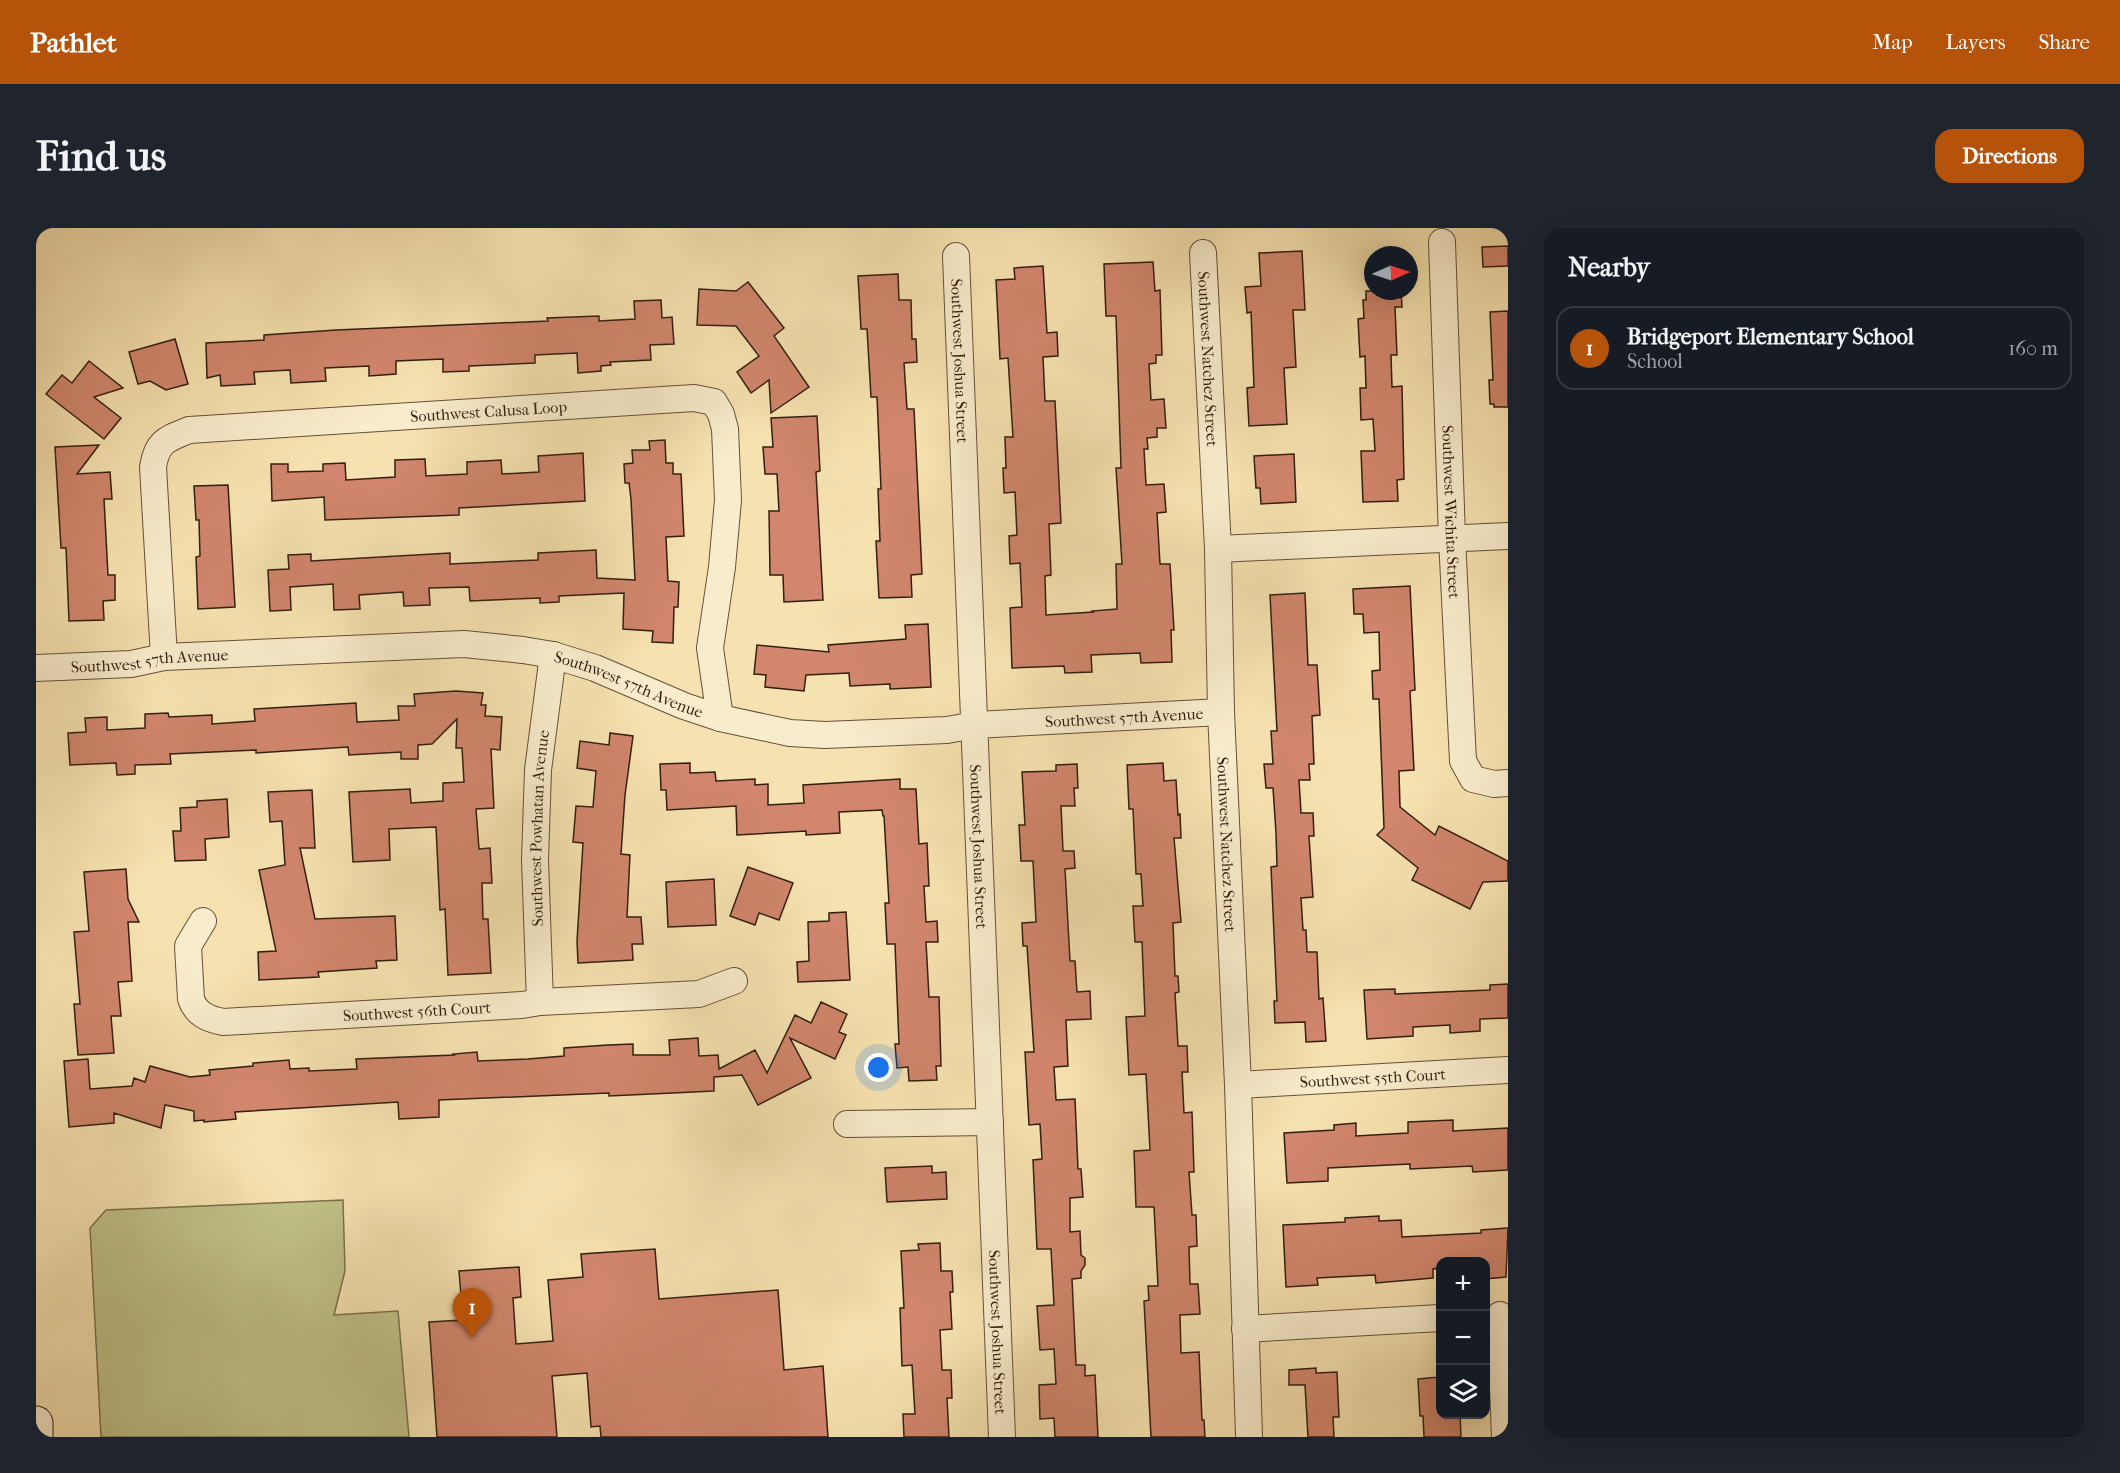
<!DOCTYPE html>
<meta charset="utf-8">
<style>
body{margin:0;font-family:"IM FELL French Canon",serif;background:#20242c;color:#f1f3f6}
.controls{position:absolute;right:18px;bottom:18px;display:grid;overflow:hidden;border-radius:12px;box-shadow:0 6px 24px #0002}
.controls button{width:54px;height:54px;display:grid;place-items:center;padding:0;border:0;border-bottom:2px solid #363941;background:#171b24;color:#f1f3f6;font:30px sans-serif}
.compass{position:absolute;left:1328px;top:18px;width:54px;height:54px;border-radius:50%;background:#171b24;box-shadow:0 6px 24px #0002;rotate:87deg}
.you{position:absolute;left:843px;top:840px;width:21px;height:21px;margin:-15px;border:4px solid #fff;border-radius:50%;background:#1a73e8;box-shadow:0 0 0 9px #1a73e833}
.badge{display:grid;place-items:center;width:39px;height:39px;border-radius:50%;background:#b45309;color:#fff;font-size:20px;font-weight:700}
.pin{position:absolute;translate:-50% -50px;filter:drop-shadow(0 2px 3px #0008)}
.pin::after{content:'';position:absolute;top:32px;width:21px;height:18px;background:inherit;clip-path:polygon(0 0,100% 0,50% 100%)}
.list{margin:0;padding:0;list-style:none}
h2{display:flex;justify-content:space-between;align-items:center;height:78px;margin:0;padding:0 24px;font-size:26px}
h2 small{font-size:20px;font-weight:400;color:#9ea1a6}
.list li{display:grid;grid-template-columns:39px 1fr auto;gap:18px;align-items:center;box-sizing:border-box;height:84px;margin:0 12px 12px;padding:0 12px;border:2px solid #363941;border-radius:18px}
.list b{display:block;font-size:22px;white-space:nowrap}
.list p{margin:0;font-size:20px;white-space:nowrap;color:#9ea1a6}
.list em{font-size:20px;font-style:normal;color:#9ea1a6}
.icon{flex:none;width:33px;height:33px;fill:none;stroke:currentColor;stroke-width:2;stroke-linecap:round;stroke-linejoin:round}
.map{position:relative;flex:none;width:1472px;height:1209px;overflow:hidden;border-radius:18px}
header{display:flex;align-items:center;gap:36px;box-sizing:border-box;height:84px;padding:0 30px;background:#b45309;color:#fff}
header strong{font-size:28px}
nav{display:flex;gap:33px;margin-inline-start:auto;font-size:21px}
.intro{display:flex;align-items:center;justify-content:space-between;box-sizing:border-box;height:144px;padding:0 36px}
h1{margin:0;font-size:42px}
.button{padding:15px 27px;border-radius:18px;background:#b45309;color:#fff;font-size:21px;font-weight:700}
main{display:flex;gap:36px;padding:0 36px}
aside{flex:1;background:#171b24;border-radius:18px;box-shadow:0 6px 24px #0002}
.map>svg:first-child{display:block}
.green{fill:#c0c288;stroke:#7a704c;stroke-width:1.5}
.building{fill:#d1866d;stroke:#331f10;stroke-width:1.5}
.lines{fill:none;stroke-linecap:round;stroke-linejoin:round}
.minor-casing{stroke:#645038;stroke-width:28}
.secondary-casing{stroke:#331f10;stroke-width:35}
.minor{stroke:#f9eccc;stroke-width:26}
.secondary{stroke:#f9eccc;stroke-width:33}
.labels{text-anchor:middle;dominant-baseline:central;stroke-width:5;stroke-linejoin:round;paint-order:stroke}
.street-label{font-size:16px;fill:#331f10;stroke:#f9eccc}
</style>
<header>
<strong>Pathlet</strong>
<nav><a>Map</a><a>Layers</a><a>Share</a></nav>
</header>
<div class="intro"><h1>Find us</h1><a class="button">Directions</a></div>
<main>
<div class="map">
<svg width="1472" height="1209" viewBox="0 0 1472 1209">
<rect width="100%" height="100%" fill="#f6e2b0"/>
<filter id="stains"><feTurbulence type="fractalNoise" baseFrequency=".00333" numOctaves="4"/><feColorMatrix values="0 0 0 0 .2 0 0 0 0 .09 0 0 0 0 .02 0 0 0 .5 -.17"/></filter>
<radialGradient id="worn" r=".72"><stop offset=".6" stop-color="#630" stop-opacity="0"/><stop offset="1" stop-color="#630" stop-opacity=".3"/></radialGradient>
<polygon class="green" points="307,972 309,1043 298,1087 362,1083 373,1209 65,1209 54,1000 70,982"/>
<g class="building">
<polygon points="1472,18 1472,38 1447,39 1446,19"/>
<polygon points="1266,23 1269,82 1257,82 1260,139 1248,140 1251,196 1213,198 1211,160 1218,159 1215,84 1211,85 1209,59 1225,58 1223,25"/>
<polygon points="1117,34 1119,63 1124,62 1126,127 1120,127 1120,135 1113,136 1115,172 1128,171 1130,200 1121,200 1121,209 1111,210 1112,221 1108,221 1110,257 1128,256 1130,284 1121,285 1124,336 1134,336 1138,402 1135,402 1136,434 1105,435 1104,425 1055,427 1056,444 1029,445 1028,438 976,440 974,380 986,379 984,335 974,336 973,308 981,307 979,264 968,265 967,240 970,240 969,209 977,209 972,130 964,131 960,52 979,51 978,40 1007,38 1011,105 1021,104 1022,128 1007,129 1009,173 1019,173 1025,295 1013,296 1015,347 1009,348 1010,387 1057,384 1056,383 1081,381 1080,336 1086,336 1080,240 1085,240 1080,88 1070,88 1068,36"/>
<polygon points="862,46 863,72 875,72 876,111 880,111 881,134 868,135 871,181 878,181 886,346 875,347 876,369 843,370 840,313 844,313 842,261 845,261 841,169 835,169 831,101 825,101 822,48"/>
<polygon points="712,54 748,100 738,108 773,159 735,185 733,152 715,165 701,144 723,128 700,98 661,97 663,61 700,63"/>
<polygon points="1330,63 1365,63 1366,79 1359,79 1361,127 1355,127 1356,159 1366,158 1368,251 1361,252 1362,273 1327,274 1325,223 1339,223 1337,191 1325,192 1324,160 1330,160 1329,128 1324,129 1322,91 1328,90 1327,72 1330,72"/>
<polygon points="625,72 626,90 636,89 638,116 614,117 615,132 574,134 575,137 565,138 565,143 542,145 541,125 499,127 499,135 433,138 433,143 407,144 407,131 360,133 360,146 333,148 333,138 289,140 290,153 255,155 254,142 218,144 219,156 185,158 184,147 171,150 170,115 228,112 228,107 300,102 512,93 511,90 563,88 563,93 599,91 598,73"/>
<polygon points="1472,83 1472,179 1458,179 1458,176 1454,176 1453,152 1457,152 1454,84"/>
<polygon points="139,111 152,156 130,162 114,153 102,156 93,124"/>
<polygon points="53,133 87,160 58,169 85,190 68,211 10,166 26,147 36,155"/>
<polygon points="781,188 784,243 780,244 787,372 748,374 747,347 734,347 733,283 743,283 741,246 729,246 727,219 737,219 735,190"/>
<polygon points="629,212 630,235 637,235 637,246 645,246 648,308 630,309 632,353 643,354 642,379 638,379 637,415 616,414 617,403 587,401 588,365 523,368 523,374 504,375 504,370 434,373 433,359 393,360 394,377 368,378 367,364 323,367 324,381 298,382 297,356 254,359 255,382 234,383 232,342 253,341 252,327 275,326 275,333 414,325 414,336 502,332 502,325 560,322 561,350 599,352 595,271 593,255 589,255 588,236 597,235 596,222 614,222 613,213"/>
<polygon points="63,217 41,246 74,244 76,271 68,271 72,347 79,347 79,372 67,373 68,392 33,393 30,320 25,320 19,219"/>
<polygon points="547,225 549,273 423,280 423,287 289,292 288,269 236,273 235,236 252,236 252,244 287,243 287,236 309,235 310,252 359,249 359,232 389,231 390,248 431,246 431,234 465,232 466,246 503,244 502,228"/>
<polygon points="1258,226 1260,274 1225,276 1224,260 1220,260 1218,228"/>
<polygon points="192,257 199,379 162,381 160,329 164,328 163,292 160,292 158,258"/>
<polygon points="1374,358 1379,462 1374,463 1378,542 1363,543 1364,579 1399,607 1403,598 1472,633 1472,653 1447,654 1434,681 1376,652 1382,640 1341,607 1348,600 1343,471 1337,471 1336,443 1344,442 1343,404 1328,405 1327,386 1318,386 1317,361"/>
<polygon points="1269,365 1272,437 1281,437 1284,487 1276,488 1278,536 1273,536 1274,552 1263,552 1265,585 1277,585 1278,608 1273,608 1277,669 1265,670 1267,702 1270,702 1271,724 1281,724 1283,771 1287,770 1290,813 1270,814 1269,794 1239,795 1238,773 1241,773 1235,639 1241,638 1240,605 1237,560 1230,560 1228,536 1237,536 1235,503 1241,503 1234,367"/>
<polygon points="892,396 895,459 854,461 854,456 814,458 813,445 770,447 768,463 729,459 730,447 718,446 721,417 793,424 792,417 870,411 869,397"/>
<polygon points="420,463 447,465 445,477 450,477 449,488 466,489 464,522 455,521 458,580 440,581 443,621 454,620 456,655 446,655 447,691 452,691 455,745 412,747 409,681 404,682 400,599 353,601 354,632 317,634 313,564 374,561 375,575 407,573 407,555 428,554 426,520 420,520 421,491 396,516 382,517 382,531 365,531 365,524 313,527 312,519 220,525 220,522 134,526 135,536 99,537 99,546 81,547 80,535 34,537 32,505 50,504 49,490 71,489 71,502 109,500 109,486 132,485 133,489 176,487 176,496 219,493 218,481 320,475 321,494 363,492 362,478 379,478 378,466"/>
<polygon points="574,505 597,508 589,567 585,626 594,627 591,689 605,689 607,716 596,716 597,732 542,735 541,713 547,615 537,614 540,578 557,579 560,543 541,540 544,513 573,517"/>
<polygon points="654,535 654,545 679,544 680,553 719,551 719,557 732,556 732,577 768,575 767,557 864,551 864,561 880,561 883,616 891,615 893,658 888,658 890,694 901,693 902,714 890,714 893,769 903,769 905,838 900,838 901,852 873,853 872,839 861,840 859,816 863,816 859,716 851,716 849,675 853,675 848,588 847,588 846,582 803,584 804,605 770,607 770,603 701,607 700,578 631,582 630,562 625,562 624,536"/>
<polygon points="1127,535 1128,553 1140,552 1142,587 1144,586 1145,610 1138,610 1145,694 1137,695 1139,748 1142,748 1143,764 1139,765 1142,818 1151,818 1152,844 1146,844 1148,885 1156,884 1158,944 1153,944 1156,987 1160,987 1161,1018 1153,1019 1154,1056 1162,1056 1164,1086 1144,1087 1145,1125 1163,1124 1166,1192 1168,1192 1169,1209 1115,1209 1108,1073 1113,1072 1112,1058 1122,1058 1118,979 1100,979 1098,923 1114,922 1110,846 1093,847 1090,789 1109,788 1106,714 1099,714 1097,678 1107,678 1105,646 1100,646 1097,581 1093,581 1091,537"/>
<polygon points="1041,536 1042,560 1038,560 1039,578 1025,578 1027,623 1038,623 1039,640 1029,641 1034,733 1039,733 1041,764 1054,763 1055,791 1030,792 1032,838 1018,839 1020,872 1039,871 1042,941 1045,941 1047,969 1034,970 1034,1004 1044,1003 1045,1027 1049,1030 1049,1037 1045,1043 1045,1050 1036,1051 1040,1137 1049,1137 1049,1148 1059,1147 1062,1209 1019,1209 1018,1190 1004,1191 1003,1157 1020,1156 1018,1121 1004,1122 1001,1078 1018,1077 1015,1021 1001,1021 997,932 1006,931 1004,896 993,897 989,824 998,824 991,718 987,718 986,695 1000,694 997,633 985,633 983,597 989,597 986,544 1020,543 1020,537"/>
<polygon points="276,562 279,620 264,620 279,691 359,688 361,732 340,733 341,740 282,744 283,749 223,752 222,724 240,723 223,642 249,637 246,593 234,594 232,564"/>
<polygon points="191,571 193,609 169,611 170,632 139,633 137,603 145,603 144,580 161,579 161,573"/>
<polygon points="712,639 757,655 743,692 723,685 719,697 694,688"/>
<polygon points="90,641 92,671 103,694 92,694 96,753 82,754 85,788 75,788 78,825 42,827 38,776 44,776 38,704 53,703 48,644"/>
<polygon points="678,651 680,697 632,699 630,654"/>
<polygon points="810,684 814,752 762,754 761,734 773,733 772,694 793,693 793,685"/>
<polygon points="1472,756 1472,790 1444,791 1444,803 1414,805 1414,797 1377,799 1377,808 1331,811 1328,762 1359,761 1359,766 1454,762 1454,757"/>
<polygon points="785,774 811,786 803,804 810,807 799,831 754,810 775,850 722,877 706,847 678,849 678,863 573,868 573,865 403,872 403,889 363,891 362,874 199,884 200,891 168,894 168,892 158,893 158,883 129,877 125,900 78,885 78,895 33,899 28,833 52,831 54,861 96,858 98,850 109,854 114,838 154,849 174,847 173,842 217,838 217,835 253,832 254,841 273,840 273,843 321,841 320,831 418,827 417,826 441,824 442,833 492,831 528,828 528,820 572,817 597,816 597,827 634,827 633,812 662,810 663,828 682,827 683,841 719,822 731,845 759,787 775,795"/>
<polygon points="1417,892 1417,903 1472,900 1472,942 1437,944 1436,938 1374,941 1374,936 1292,940 1292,953 1251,955 1248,905 1298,902 1298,897 1320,895 1320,908 1372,905 1372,894"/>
<polygon points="896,938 896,945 910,944 911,971 851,974 849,940"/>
<polygon points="1343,988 1343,993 1365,992 1366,1009 1445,1005 1445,1002 1472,1000 1470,1049 1449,1051 1449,1034 1404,1034 1404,1040 1397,1041 1397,1050 1340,1055 1339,1047 1281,1050 1282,1057 1250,1059 1247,997 1309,994 1309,990"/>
<polygon points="904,1015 905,1043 916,1043 917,1064 914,1064 916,1101 904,1102 906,1142 915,1142 916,1170 911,1170 913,1209 868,1209 867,1186 879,1186 876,1137 866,1138 864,1080 868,1080 865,1023 883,1022 882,1016"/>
<polygon points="619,1021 623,1071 742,1062 748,1142 787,1138 792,1209 565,1209 564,1198 555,1199 551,1145 516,1148 521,1209 401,1209 393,1094 427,1092 423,1043 483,1039 485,1069 477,1070 480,1116 517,1113 512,1052 547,1049 545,1026"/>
<polygon points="1280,1140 1280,1145 1301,1144 1303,1189 1297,1189 1298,1209 1272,1209 1269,1157 1253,1157 1253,1142"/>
<polygon points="1404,1149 1404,1186 1424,1186 1425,1209 1388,1209 1387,1188 1384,1188 1382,1151"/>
</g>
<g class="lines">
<g class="minor-casing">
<g id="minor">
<path id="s1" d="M 1406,14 L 1416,310 L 1427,533 L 1437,551 L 1458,556 L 1472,555"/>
<path id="s2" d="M 1167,25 L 1182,321 L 1185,484 L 1202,857 L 1213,1209"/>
<path id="s3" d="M 920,28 L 966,1209"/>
<polyline points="1182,321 1472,308"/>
<path id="s4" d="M 128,429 L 117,239 C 121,213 131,211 153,202 L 658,170 L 678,174 L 685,186 L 689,201 L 692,272 L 686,339 L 674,420 L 684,490"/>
<path id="s5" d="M 0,440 L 95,436 L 128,429 L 428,416 L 487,422 L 517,427 L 559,440 L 648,478 L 684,490 L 754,505 L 789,507 L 911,502 L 939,497 L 1185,484"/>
<path id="s6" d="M 167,693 L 152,718 L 155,771 C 160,786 172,791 187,794 L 486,777 L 504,774 L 663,766 L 698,753"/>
<path id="s7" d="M 504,774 L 499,632 L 502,542 L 517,427"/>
<path id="s8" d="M 1202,857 L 1472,842"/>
<polyline points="811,896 954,894"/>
<polyline points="1464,1087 1469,1209"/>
<polyline points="1209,1101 1404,1090"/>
</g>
</g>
<g class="secondary-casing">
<polyline id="secondary" points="0,1195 0,1209"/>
</g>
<use href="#minor" class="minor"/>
<use href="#secondary" class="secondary"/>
</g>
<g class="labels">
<g class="street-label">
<text stroke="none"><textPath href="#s2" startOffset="106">Southwest Natchez Street</textPath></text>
<text stroke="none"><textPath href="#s3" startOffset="105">Southwest Joshua Street</textPath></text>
<text stroke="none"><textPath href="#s4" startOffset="546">Southwest Calusa Loop</textPath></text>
<text stroke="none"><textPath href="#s1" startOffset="270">Southwest Wichita Street</textPath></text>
<text stroke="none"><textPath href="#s5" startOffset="114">Southwest 57th Avenue</textPath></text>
<text stroke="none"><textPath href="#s5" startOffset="600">Southwest 57th Avenue</textPath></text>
<text stroke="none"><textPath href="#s5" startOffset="1104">Southwest 57th Avenue</textPath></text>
<text stroke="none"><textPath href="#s7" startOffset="174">Southwest Powhatan Avenue</textPath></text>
<text stroke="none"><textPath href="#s2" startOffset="592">Southwest Natchez Street</textPath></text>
<text stroke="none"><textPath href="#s3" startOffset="591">Southwest Joshua Street</textPath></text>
<text stroke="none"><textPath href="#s6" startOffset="318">Southwest 56th Court</textPath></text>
<text stroke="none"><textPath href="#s8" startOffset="135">Southwest 55th Court</textPath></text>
<text stroke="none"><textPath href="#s3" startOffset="1077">Southwest Joshua Street</textPath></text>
</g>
</g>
<rect width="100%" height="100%" filter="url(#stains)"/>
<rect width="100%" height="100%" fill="url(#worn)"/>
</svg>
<div class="controls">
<button>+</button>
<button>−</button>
<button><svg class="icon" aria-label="layers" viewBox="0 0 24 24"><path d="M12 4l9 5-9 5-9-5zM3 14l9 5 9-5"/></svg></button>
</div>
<svg class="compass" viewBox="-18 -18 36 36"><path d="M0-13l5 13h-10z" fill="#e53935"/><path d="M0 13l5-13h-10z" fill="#9ea1a6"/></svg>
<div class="you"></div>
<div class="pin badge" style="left:436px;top:1110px">1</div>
</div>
<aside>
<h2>Nearby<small></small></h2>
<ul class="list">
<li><span class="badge">1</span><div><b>Bridgeport Elementary School</b><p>School</p></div><em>160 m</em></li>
</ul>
</aside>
</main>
